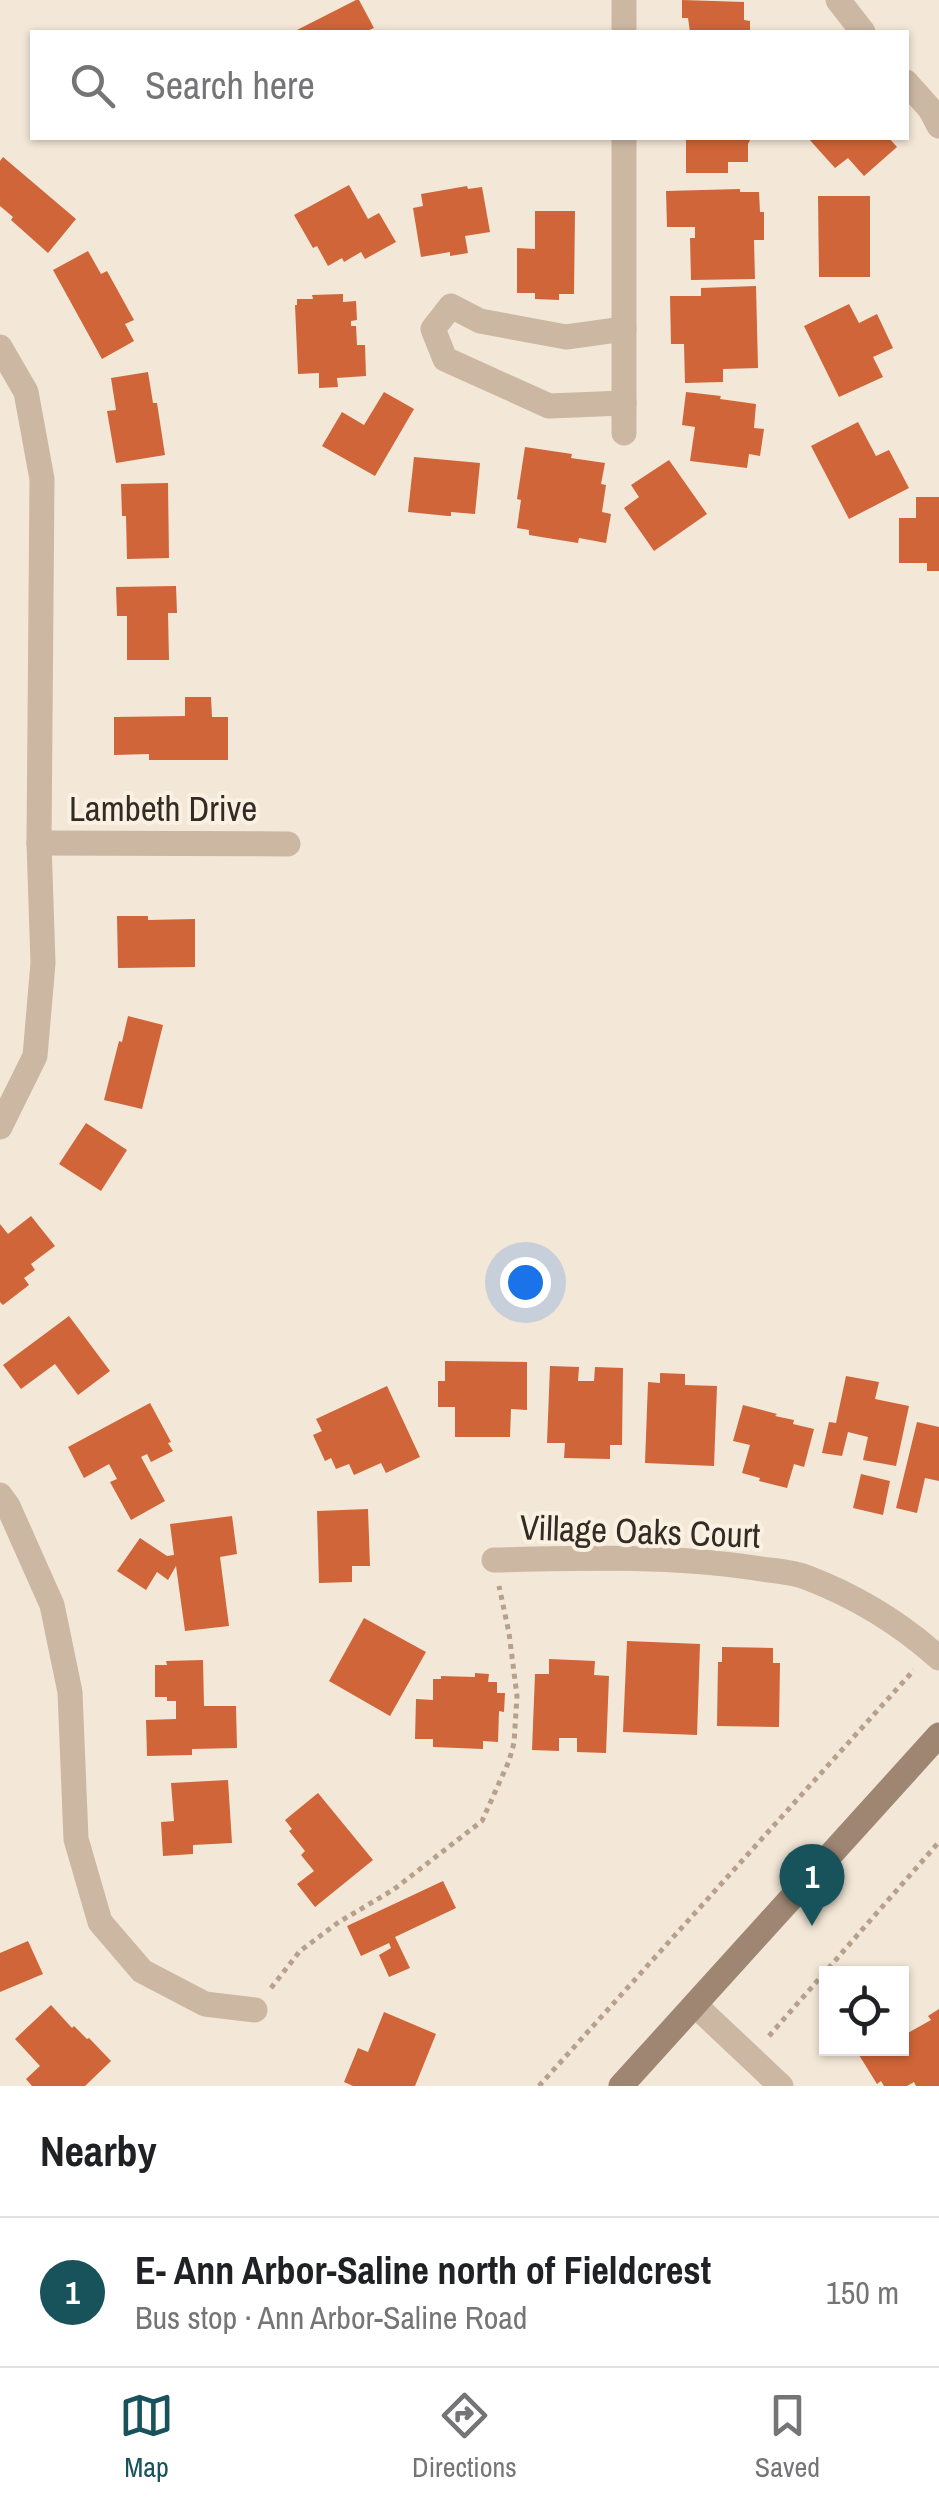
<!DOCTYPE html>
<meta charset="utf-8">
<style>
body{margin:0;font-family:"Archivo Narrow",sans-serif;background:#f6f6f6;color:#202124}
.controls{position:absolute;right:30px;bottom:30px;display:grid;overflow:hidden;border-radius:0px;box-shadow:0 2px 8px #0004}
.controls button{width:90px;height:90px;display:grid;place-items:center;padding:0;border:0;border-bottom:2px solid #e0e0e0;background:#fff;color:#202124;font:50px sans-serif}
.you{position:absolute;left:525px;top:1282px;width:35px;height:35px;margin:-25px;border:8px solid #fff;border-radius:50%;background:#1a73e8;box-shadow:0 0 0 15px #1a73e833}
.badge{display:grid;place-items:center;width:65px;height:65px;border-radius:50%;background:#18525a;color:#fff;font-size:32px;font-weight:700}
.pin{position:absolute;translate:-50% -82px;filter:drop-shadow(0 2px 5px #0008)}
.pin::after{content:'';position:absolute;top:52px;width:35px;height:30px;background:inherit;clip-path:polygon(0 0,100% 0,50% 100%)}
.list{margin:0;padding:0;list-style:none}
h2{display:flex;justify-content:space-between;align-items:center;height:130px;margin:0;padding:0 40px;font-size:42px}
h2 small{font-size:32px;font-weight:400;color:#757577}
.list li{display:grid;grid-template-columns:65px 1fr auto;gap:30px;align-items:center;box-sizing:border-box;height:150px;padding:0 40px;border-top:2px solid #e0e0e0}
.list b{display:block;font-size:38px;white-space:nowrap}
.list p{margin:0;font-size:32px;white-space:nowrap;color:#757577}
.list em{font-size:32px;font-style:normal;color:#757577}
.icon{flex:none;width:55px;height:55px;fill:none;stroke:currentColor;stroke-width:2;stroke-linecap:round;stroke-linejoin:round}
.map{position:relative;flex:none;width:939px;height:2086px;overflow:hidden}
.search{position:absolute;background:#fff;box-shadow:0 2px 8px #0004;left:30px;right:30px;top:30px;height:110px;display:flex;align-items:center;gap:25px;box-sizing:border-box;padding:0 35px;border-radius:0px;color:#757577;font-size:38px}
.sheet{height:280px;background:#fff}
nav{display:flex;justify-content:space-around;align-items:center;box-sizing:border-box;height:140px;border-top:2px solid #e0e0e0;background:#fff;font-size:28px;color:#757577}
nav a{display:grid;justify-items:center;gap:5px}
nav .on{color:#18525a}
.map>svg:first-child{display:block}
.building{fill:#cf6538}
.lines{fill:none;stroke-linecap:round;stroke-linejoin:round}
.path{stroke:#b7a18c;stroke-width:5;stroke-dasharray:5 5;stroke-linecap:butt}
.minor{stroke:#cbb7a2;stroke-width:25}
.secondary{stroke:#9f8673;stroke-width:25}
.labels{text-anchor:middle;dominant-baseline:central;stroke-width:8;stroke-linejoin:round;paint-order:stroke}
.street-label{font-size:35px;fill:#352b25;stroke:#faf1e3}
</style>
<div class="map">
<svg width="939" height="2086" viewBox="0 0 939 2086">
<rect width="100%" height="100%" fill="#f3e7d7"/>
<g class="building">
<polygon points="356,0 359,0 374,28 364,32 293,32"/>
<polygon points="682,0 744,2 744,20 750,21 750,32 690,32 688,18 682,18"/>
<polygon points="686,138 751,138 748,144 748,162 728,162 728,173 686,173"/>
<polygon points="808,138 889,138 897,147 864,176 848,158 835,168"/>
<polygon points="3,157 76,219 48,253 11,220 13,217 0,206 0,161"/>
<polygon points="349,185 368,219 379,213 396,242 365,259 361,252 344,262 342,258 328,266 317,246 313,248 294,215"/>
<polygon points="467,186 468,189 482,187 490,232 465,236 468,253 450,256 450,252 421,257 413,208 423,206 421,194"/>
<polygon points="740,189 740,192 759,192 760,212 764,212 764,240 754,240 755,279 691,280 690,238 695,238 695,227 667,227 666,191"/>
<polygon points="818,196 870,196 870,277 819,277"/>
<polygon points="535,211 575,211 574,294 559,294 559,300 535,299 535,293 517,293 517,248 535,249"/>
<polygon points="88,251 101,274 107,271 134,320 125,324 134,341 102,359 53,270"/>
<polygon points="756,286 758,368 723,369 723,382 685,383 684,344 671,344 670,296 701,296 701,288"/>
<polygon points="343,294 343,302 356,301 357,320 351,321 351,326 356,326 357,345 365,345 366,376 337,378 338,387 319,388 319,373 298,374 295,305 297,305 297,299 313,299 312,295"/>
<polygon points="849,304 859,323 877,314 893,348 873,357 883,377 839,397 804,326"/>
<polygon points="148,372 153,403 157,403 165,455 116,463 107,411 116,410 111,378"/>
<polygon points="384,392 414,409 375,476 322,446 342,412 364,425"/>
<polygon points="686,392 721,396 720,399 756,404 754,428 764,429 760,456 749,454 747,468 690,461 695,427 682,425"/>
<polygon points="858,422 876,456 889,450 909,488 849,519 811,446"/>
<polygon points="525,447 572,454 571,458 605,463 601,484 606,485 602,512 611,514 606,543 579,538 578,543 529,535 529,530 517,528 521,500 517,499"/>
<polygon points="414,457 480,463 475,514 451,512 451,516 448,516 408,512"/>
<polygon points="669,460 707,514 654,551 624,508 639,497 631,485"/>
<polygon points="168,483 169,558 127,559 126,516 122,516 121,484"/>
<polygon points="916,497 939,497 939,571 927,571 927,563 899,563 899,518 916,518"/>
<polygon points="176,586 177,613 168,613 169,660 127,660 127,616 117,616 116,587"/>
<polygon points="185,697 211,697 212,717 228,717 228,760 149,760 149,754 114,755 114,717 185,716"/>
<polygon points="117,916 148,916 148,920 195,919 195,967 118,968"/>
<polygon points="128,1016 163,1025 142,1109 104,1100 119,1041 122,1042"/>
<polygon points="86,1123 127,1150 101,1191 59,1164"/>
<polygon points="31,1216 55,1246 31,1264 35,1270 24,1278 29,1285 3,1305 0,1302 0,1224 8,1234"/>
<polygon points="69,1316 110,1371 78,1395 55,1364 21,1389 3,1365"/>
<polygon points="445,1361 527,1362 527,1410 511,1409 510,1437 455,1437 455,1407 438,1407 438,1381 445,1381"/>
<polygon points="550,1366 579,1367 578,1381 594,1381 595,1367 623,1368 622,1445 610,1445 610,1459 564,1458 565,1443 547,1443"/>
<polygon points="660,1373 685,1374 685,1385 717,1386 714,1466 645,1463 648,1382 660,1383"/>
<polygon points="846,1376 879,1382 875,1399 909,1406 896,1466 863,1460 868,1437 848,1432 842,1456 822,1453 829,1422 836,1423"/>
<polygon points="387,1386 420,1457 386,1473 381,1463 354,1475 349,1464 336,1469 331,1458 325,1461 313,1435 322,1431 316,1419"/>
<polygon points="150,1403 171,1442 168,1443 173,1451 151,1462 147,1454 141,1457 165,1501 131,1520 110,1482 117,1479 109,1464 84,1478 68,1447"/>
<polygon points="743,1405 777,1414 775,1416 794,1420 793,1424 814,1429 804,1467 794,1464 787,1488 759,1481 760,1478 742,1473 750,1445 733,1441"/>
<polygon points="917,1422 939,1427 939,1481 925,1478 917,1513 896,1508"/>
<polygon points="861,1474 890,1481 883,1515 853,1508"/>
<polygon points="368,1509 370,1566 352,1566 352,1582 319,1583 317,1511"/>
<polygon points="232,1516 237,1554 220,1557 229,1626 185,1631 176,1566 168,1580 157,1572 146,1590 117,1571 140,1538 167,1556 174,1555 170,1524"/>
<polygon points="364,1618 426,1652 390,1716 329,1681"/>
<polygon points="627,1641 700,1644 697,1735 623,1732"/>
<polygon points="722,1647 773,1648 773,1663 780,1663 779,1727 717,1726 718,1662 722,1662"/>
<polygon points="549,1659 595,1661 594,1675 609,1676 606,1753 577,1752 577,1738 559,1738 559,1751 532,1750 535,1674 549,1674"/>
<polygon points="203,1660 204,1706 236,1706 237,1748 192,1749 192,1755 147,1756 146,1720 176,1719 176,1701 167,1701 167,1697 155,1697 155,1665 167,1665 166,1661"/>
<polygon points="475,1673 489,1674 488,1682 497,1682 497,1693 505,1693 504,1712 499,1711 498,1742 483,1741 483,1749 433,1747 433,1739 415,1739 416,1699 433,1700 433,1679 441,1679 441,1676 475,1677"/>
<polygon points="228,1780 232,1843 193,1845 193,1854 163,1856 161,1822 174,1821 171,1783"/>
<polygon points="318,1793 373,1860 315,1907 297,1884 314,1871 301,1855 305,1851 289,1831 292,1829 285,1820"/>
<polygon points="443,1881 456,1908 395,1937 410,1968 389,1977 379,1955 391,1948 389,1943 361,1956 347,1926"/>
<polygon points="28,1941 43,1974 0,1992 0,1953"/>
<polygon points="51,2005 72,2028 74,2026 87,2039 89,2038 111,2061 85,2086 32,2086 26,2079 40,2066 15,2039"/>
<polygon points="939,2009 939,2086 916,2086 914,2082 907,2086 884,2086 881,2081 877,2084 859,2055 869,2048 902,2048 902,2033 904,2031 906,2034 931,2020 928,2016"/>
<polygon points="384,2012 436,2034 415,2086 353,2086 344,2082 358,2048 368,2052"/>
</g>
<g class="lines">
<g class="path">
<polyline points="271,1988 300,1951 339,1922 393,1890 482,1821 509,1761 514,1743 517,1696 509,1633 499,1586"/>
<polyline points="769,2036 939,1842"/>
<polyline points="539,2086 914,1670"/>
</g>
<g class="minor">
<polyline points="624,0 624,32"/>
<polyline points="838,0 863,32"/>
<polyline points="906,82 930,109 939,126"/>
<polyline points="624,138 624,433"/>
<polyline points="0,347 26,392 42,479 39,843 43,963 35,1056 0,1127"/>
<polyline points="624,403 549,406 445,359 433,329 451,306 480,321 566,337 624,329"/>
<polyline points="39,843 288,844"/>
<polyline points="0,1495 8,1506 52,1605 70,1692 76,1839 100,1922 142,1971 205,2004 255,2010"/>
<path d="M 494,1560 C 581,1558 670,1555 755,1568 C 772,1571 792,1571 808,1578 C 855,1596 901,1624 939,1658"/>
<polyline points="695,2005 781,2086"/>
</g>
<polyline class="secondary" points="621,2086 939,1735"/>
</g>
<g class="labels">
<g class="street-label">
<text x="163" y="808">Lambeth Drive</text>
<text transform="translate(640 1531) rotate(2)">Village Oaks Court</text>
</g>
</g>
</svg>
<div class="controls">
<button><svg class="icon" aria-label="locate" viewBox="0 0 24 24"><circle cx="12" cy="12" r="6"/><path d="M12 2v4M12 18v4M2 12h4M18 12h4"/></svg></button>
</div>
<div class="you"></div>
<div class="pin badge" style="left:812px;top:1926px">1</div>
<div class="search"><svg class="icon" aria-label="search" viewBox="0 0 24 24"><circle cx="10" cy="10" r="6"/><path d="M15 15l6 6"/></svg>Search here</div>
</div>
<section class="sheet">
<h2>Nearby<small></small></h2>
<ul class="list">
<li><span class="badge">1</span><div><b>E- Ann Arbor-Saline north of Fieldcrest</b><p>Bus stop · Ann Arbor-Saline Road</p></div><em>150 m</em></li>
</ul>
</section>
<nav>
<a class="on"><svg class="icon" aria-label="map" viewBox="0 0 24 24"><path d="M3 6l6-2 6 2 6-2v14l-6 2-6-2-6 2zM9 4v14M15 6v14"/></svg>Map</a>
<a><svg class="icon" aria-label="directions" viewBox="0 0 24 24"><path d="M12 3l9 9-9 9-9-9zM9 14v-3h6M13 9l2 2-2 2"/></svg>Directions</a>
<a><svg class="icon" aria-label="saved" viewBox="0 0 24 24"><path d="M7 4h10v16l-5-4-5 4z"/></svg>Saved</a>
</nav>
